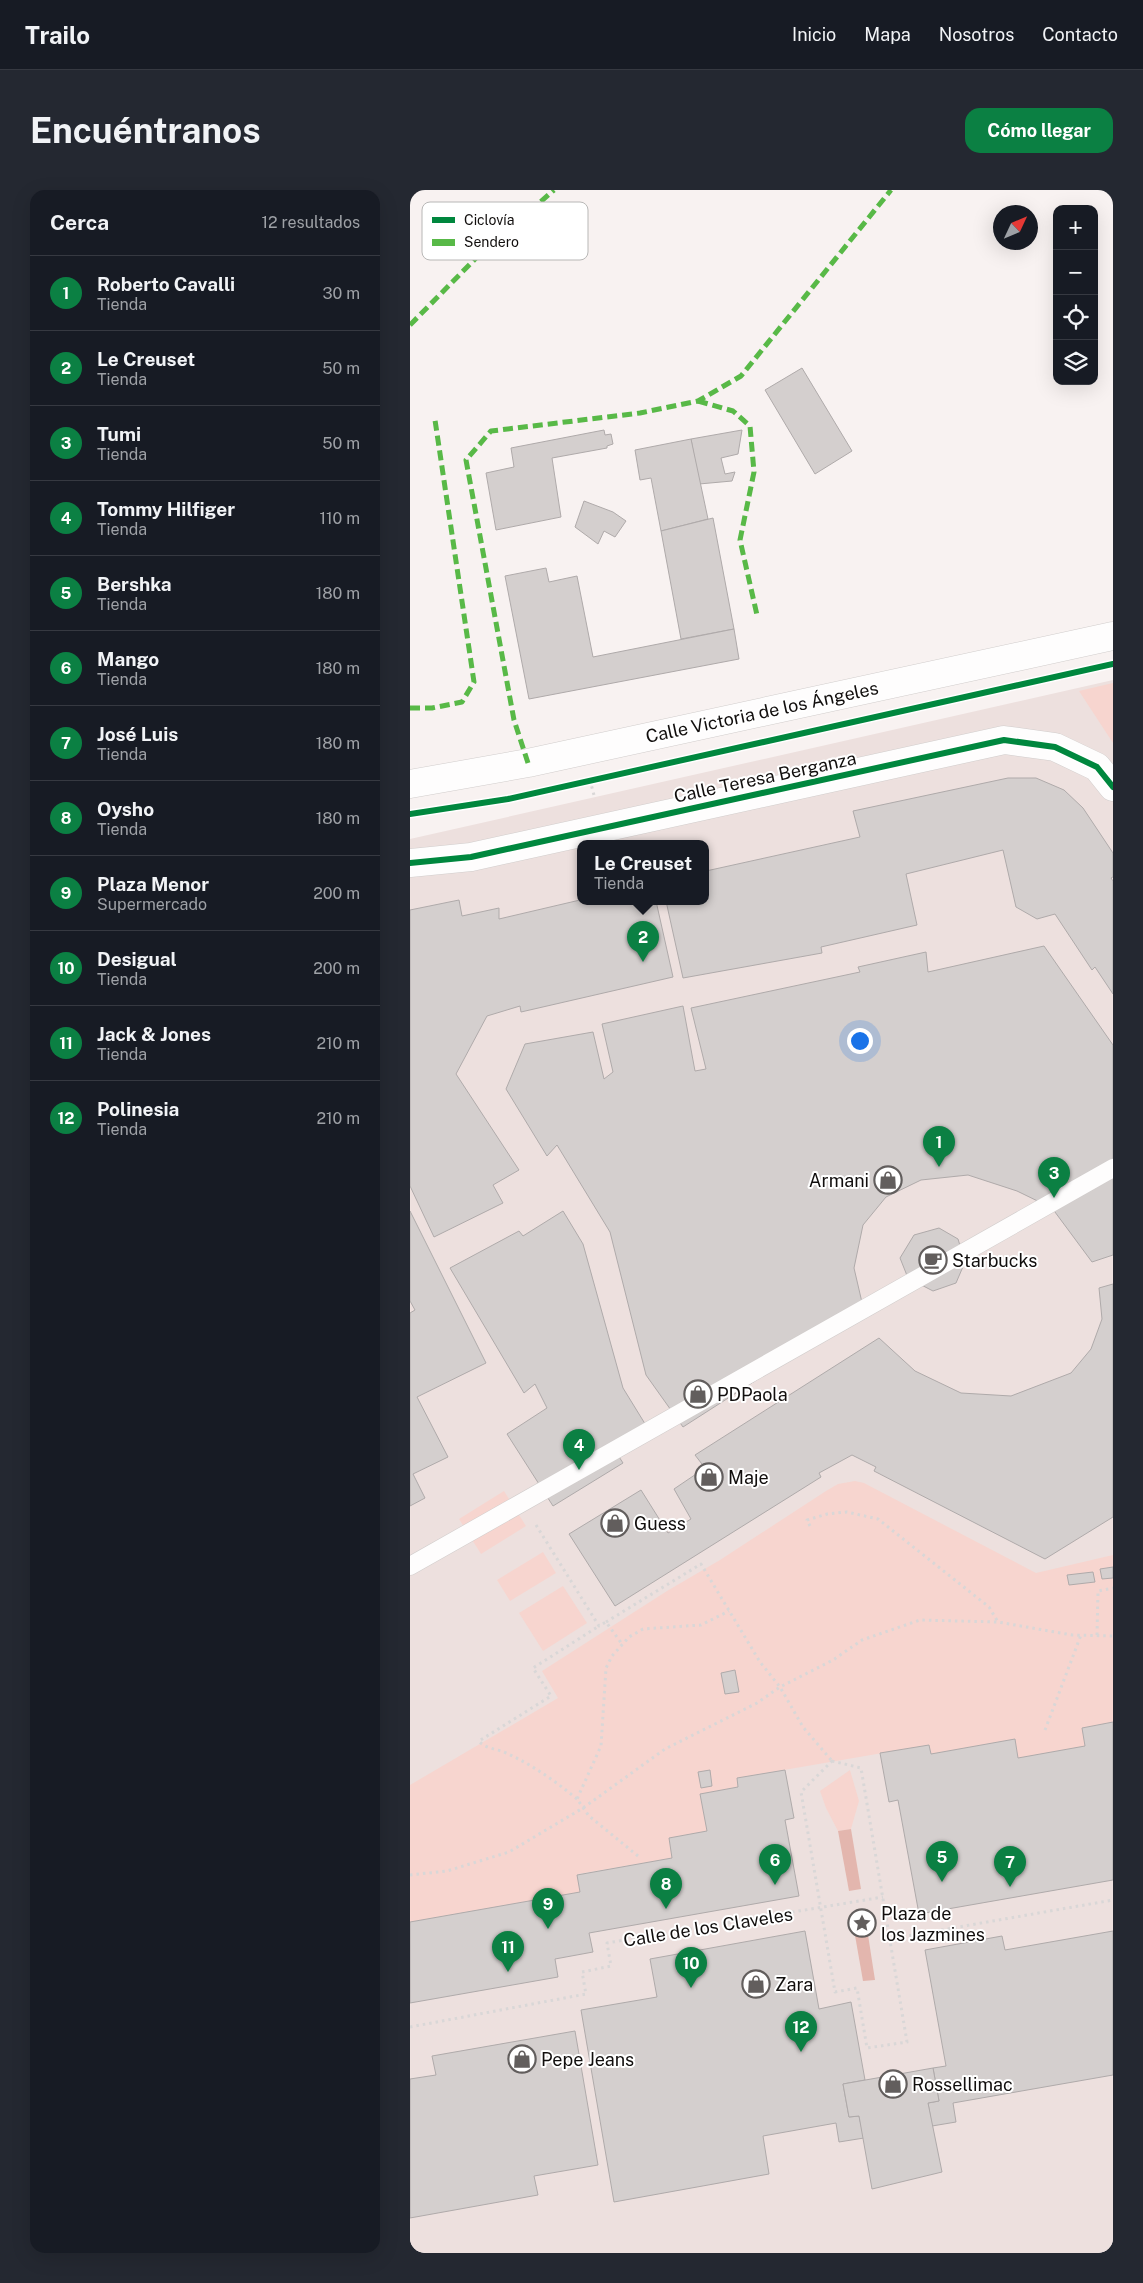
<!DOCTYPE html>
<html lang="es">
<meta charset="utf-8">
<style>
body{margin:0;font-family:"Public Sans",sans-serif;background:#242831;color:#f1f3f6}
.controls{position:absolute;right:15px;top:15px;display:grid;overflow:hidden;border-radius:10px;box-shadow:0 5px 20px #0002}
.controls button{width:45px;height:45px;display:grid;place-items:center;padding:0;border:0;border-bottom:1px solid #363941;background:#171b24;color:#f1f3f6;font:25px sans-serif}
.compass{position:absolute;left:583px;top:15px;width:45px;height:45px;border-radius:50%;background:#171b24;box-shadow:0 5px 20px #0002;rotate:46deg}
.you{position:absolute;left:449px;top:850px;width:18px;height:18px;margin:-12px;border:4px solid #fff;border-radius:50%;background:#1a73e8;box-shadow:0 0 0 8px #1a73e833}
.badge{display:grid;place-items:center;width:32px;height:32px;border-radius:50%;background:#0b8043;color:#fff;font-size:16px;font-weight:700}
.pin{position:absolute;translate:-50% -41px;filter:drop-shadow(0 1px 2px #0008)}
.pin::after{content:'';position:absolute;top:26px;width:18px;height:15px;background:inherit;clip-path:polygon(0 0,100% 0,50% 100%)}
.popup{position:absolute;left:167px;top:650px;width:132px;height:65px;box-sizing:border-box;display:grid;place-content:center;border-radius:10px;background:#171b24;filter:drop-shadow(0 1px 4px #0005);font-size:16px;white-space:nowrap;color:#9ea1a6}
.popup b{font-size:19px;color:#f1f3f6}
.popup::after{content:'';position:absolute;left:50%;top:100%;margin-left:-10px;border:10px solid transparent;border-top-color:#171b24}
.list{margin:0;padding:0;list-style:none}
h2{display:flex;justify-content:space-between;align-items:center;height:65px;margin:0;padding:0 20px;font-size:21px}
h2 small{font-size:16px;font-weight:400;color:#9ea1a6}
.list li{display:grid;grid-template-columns:32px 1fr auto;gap:15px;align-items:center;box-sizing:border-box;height:75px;padding:0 20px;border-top:1px solid #363941}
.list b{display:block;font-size:19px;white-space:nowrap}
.list p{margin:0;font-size:16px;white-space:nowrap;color:#9ea1a6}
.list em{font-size:16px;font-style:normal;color:#9ea1a6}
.icon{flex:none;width:28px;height:28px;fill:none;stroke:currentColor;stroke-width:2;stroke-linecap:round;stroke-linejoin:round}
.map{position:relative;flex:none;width:703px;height:2063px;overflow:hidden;border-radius:15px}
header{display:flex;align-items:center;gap:30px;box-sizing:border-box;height:70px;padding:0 25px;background:#171b24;border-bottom:1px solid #363941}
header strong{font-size:24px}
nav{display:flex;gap:28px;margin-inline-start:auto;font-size:18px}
.intro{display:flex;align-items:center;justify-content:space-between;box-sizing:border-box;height:120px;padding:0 30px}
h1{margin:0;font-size:35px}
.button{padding:12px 22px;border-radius:15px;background:#0b8043;color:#fff;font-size:18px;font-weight:700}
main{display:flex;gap:30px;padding:0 30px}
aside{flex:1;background:#171b24;border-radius:15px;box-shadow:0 5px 20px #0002}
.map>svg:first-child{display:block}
.built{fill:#ede0de;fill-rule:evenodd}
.green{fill:#f7d5cf}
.water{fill:#e3b6ae}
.building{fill:#d4cfce;stroke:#afaaaa}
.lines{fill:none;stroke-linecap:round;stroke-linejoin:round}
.lane-casing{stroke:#d1cdcc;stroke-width:19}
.street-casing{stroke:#d1cdcc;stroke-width:29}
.secondary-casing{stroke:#d1cdcc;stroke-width:29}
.path{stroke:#d9d7d7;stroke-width:3;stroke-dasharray:2.5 4;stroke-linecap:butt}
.lane{stroke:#fefdfd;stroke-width:18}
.street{stroke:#fefdfd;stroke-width:28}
.secondary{stroke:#fefdfd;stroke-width:28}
.quiet{stroke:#58b947;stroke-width:5;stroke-dasharray:10 5;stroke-linecap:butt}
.cycleway-casing{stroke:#fff;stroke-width:9}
.cycleway{stroke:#00873e;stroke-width:6}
.labels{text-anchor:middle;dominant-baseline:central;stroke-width:4;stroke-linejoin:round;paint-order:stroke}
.street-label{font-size:18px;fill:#110e0d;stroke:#fff}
.poi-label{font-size:18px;fill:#110e0d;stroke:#fff;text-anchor:start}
.key{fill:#fff;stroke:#b8b7b6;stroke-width:1}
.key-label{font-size:14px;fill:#110e0d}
</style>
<header>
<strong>Trailo</strong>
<nav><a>Inicio</a><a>Mapa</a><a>Nosotros</a><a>Contacto</a></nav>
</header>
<div class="intro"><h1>Encuéntranos</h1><a class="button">Cómo llegar</a></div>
<main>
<aside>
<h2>Cerca<small>12 resultados</small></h2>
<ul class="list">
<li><span class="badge">1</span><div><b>Roberto Cavalli</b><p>Tienda</p></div><em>30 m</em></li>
<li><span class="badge">2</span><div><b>Le Creuset</b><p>Tienda</p></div><em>50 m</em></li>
<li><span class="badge">3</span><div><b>Tumi</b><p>Tienda</p></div><em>50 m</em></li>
<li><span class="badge">4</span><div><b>Tommy Hilfiger</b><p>Tienda</p></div><em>110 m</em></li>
<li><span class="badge">5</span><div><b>Bershka</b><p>Tienda</p></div><em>180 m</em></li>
<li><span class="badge">6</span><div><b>Mango</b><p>Tienda</p></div><em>180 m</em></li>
<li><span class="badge">7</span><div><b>José Luis</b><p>Tienda</p></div><em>180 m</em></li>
<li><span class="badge">8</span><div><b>Oysho</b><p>Tienda</p></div><em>180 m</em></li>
<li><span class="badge">9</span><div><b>Plaza Menor</b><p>Supermercado</p></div><em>200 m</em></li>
<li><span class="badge">10</span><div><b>Desigual</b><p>Tienda</p></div><em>200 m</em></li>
<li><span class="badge">11</span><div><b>Jack &amp; Jones</b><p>Tienda</p></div><em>210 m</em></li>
<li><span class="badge">12</span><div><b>Polinesia</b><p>Tienda</p></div><em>210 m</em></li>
</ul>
</aside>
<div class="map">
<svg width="703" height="2063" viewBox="0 0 703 2063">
<rect width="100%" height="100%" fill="#f8f2f1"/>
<path class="built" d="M 703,490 L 703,2063 L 0,2063 L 0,649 ZM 170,653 L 296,653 L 296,711 L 170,711 Z"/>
<g class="green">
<polygon points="703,493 703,553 669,501"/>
<polygon points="445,1291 454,1293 626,1383 703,1365 703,1532 672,1538 675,1556 608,1568 605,1549 521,1564 519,1555 327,1588 328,1597 290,1604 297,1641 259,1648 262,1668 168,1684 170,1702 0,1732 0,1595 148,1508 132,1481 257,1401 310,1370 416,1301 428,1294"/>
<polygon points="94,1301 116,1336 71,1364 49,1329"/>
<polygon points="133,1362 146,1383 100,1411 87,1390"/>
<polygon points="153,1396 177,1433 133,1461 109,1423"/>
<polygon points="440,1580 449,1611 441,1639 428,1641 416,1618 410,1601"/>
</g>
<g class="water">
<polygon points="441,1639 451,1699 439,1701 428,1641"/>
<polygon points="456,1732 465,1790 453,1791 443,1734"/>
</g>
<g class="building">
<polygon points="392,178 442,261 405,284 355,200"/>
<polygon points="194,240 195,245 201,244 203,254 197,256 197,258 142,268 151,327 86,340 76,283 104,277 101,258"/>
<polygon points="332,240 328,264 311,268 315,284 325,282 322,291 289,294 281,249"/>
<polygon points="281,249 298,329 251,341 241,288 230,290 225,260"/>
<polygon points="174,311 203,322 216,331 205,347 194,341 188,354 165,337"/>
<polygon points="303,328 324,439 271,449 251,341"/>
<polygon points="136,378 139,392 167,386 183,467 324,439 329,469 119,509 95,386"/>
<polygon points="598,588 626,588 654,600 673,618 703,663 703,687 701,688 703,691 703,804 685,777 682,780 645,724 627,729 606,717 593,660 496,684 507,735 411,757 412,763 273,788 256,711 296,711 296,681 450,647 443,621"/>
<polygon points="49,710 52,726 89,718 89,729 170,710 246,711 263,787 111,822 110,816 77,826 46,884 109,980 83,995 93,1013 24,1047 0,996 0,720"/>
<polygon points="634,756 703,855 703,1065 682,1072 642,1018 607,1001 558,985 511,990 476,1007 453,1035 444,1078 454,1121 273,1237 236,1185 200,1042 147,955 137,966 96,899 115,854 183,842 194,889 203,882 192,834 273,816 285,881 296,879 281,818 450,782 448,777 516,762 518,782"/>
<polygon points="0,1021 76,1173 7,1207 38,1267 3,1284 15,1308 0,1316 0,1123 5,1120 0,1111"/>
<polygon points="153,1021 173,1054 213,1198 237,1237 204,1259 213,1273 143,1316 97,1244 137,1218 125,1194 114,1203 40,1078 109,1041 113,1046"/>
<polygon points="529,1038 548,1049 555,1072 546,1093 523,1101 498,1088 490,1068 504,1045"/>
<polygon points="703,1094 703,1327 635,1369 464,1281 466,1277 442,1265 409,1283 411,1287 205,1416 159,1344 231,1300 258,1343 281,1329 264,1299 295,1278 285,1265 469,1148 505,1181 551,1203 601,1206 661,1183 681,1159 692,1129 689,1098"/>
<polygon points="703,1377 703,1388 692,1389 690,1379"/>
<polygon points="683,1382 685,1392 659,1395 657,1385"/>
<polygon points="325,1480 329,1502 315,1504 311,1483"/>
<polygon points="703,1532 703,1690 509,1724 488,1610 479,1612 470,1563 519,1555 521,1564 605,1549 608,1568 675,1556 672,1538"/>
<polygon points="300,1580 302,1596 291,1598 288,1582"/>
<polygon points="375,1580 384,1628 375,1630 389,1706 179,1743 183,1762 145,1769 148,1787 0,1813 0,1732 170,1702 167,1685 262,1668 259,1648 297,1641 290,1604 328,1597 327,1588"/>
<polygon points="395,1741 409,1819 441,1812 455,1890 433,1894 439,1927 449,1926 454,1948 429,1952 426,1933 353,1946 359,1984 204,2012 171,1820 247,1807 240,1769"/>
<polygon points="703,1741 703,1885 543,1913 546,1932 522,1936 518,1913 529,1911 523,1878 536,1876 515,1760 592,1746 595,1760"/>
<polygon points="165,1841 188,1975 124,1986 128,2005 0,2028 0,1889 26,1885 22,1866"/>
<polygon points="523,1878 529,1911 518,1913 532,1982 462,1999 449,1926 439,1927 433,1894"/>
</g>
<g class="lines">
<g class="lane-casing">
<polyline id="lane" points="0,1376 703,978"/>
</g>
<g class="street-casing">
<polyline id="street" points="0,673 61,667 594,550 645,557 687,577 703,597"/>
</g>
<g class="secondary-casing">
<polyline id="secondary" points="0,594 118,573 703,446"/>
</g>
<g class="path">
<polyline points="180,590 185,609"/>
<polyline points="126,1335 189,1436 196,1432 212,1454"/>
<polyline points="400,1336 397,1330 417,1324 437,1322 468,1329 579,1417 588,1432"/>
<polyline points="196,1432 291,1374 350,1472 370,1497 393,1537 422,1571"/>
<polyline points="687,1445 688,1401 703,1398"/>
<polyline points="635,1540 671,1445"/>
<polygon points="422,1571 451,1578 497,1852 457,1858 447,1798 425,1802 391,1602"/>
<path d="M 167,1609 C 144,1590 121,1574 94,1562 C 86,1559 74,1558 69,1551 L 141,1506 L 123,1478 L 189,1436"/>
<polyline points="228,1666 179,1626 167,1609 191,1556 196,1478 202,1466 219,1447 233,1439 291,1435 319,1421"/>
<polyline points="0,1685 37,1681 99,1662 173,1618 255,1559 347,1513 370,1497 423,1470 452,1450 510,1430 588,1432 662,1445 703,1446"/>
<polyline points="480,1749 703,1710"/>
<polyline points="0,1837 176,1804 172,1782 201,1776 197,1753 473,1707"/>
</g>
<use href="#lane" class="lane"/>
<use href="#street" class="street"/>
<use href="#secondary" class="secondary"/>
<g class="quiet">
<polyline points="0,135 66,68 144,0"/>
<polyline points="288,211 323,221 340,236 344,282 330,350 347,425"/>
<polyline points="0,518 22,518 52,512 64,492 25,230"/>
<polyline points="118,573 104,530 56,270 81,241 230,223 288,211 331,186 481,0"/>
</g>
<g class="cycleway-casing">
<g id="cycleway">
<polyline points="0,624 98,609 703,474"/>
<polyline points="0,673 61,667 594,550 645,557 687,577 703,597"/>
</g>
</g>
<use href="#cycleway" class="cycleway"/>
</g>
<defs>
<g id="shop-ring" transform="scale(1.4375)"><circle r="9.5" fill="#fff" stroke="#625e5d" stroke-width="1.5"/><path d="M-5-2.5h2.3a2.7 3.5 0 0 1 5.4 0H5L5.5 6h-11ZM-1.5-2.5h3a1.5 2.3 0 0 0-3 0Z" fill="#625e5d"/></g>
<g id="cafe-ring" transform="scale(1.4375)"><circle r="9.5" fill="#fff" stroke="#625e5d" stroke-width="1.5"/><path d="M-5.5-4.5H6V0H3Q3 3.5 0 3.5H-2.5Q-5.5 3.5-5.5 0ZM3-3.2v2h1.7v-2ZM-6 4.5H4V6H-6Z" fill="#625e5d"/></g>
<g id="sight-ring" transform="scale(1.4375)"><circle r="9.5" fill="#fff" stroke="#625e5d" stroke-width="1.5"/><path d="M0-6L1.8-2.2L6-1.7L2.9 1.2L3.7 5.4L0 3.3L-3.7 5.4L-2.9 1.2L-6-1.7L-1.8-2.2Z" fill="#625e5d"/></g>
</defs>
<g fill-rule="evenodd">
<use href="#shop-ring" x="478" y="990"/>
<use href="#cafe-ring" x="523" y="1070"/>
<use href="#shop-ring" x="288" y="1204"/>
<use href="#shop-ring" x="299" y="1287"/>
<use href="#shop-ring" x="205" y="1333"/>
<use href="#sight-ring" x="452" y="1733"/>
<use href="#shop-ring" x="346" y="1794"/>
<use href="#shop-ring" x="112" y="1869"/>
<use href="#shop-ring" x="483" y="1894"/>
</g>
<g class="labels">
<g class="street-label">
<text transform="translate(352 522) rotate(-12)">Calle Victoria de los Ángeles</text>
<text transform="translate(355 587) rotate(-12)">Calle Teresa Berganza</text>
<text transform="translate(298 1737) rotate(-9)">Calle de los Claveles</text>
</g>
<g class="poi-label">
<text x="459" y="990" text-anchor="end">Armani</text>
<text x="542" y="1070">Starbucks</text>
<text x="307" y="1204">PDPaola</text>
<text x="318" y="1287">Maje</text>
<text x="224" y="1333">Guess</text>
<text x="471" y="1723">Plaza de<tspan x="471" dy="21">los Jazmines</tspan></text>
<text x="365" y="1794">Zara</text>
<text x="131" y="1869">Pepe Jeans</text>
<text x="502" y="1894">Rossellimac</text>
</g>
</g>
<rect x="12" y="12" width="166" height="58" rx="8" class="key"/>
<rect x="22" y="27" width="23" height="6" fill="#00873e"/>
<rect x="22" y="49" width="23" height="7" fill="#58b947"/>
<g class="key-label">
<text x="54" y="35">Ciclovía</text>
<text x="54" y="57">Sendero</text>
</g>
</svg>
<div class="controls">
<button>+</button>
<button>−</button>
<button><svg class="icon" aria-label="locate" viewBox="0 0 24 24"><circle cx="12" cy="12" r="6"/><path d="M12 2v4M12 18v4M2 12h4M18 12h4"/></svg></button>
<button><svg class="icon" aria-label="layers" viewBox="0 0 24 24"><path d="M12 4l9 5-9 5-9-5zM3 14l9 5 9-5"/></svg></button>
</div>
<svg class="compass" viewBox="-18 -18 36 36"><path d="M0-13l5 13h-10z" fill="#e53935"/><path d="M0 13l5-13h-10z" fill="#9ea1a6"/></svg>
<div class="you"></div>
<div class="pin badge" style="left:529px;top:977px">1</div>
<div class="pin badge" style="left:233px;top:772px">2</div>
<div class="popup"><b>Le Creuset</b>Tienda</div>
<div class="pin badge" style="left:644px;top:1008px">3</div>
<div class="pin badge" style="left:169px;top:1280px">4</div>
<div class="pin badge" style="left:532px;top:1692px">5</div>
<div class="pin badge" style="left:365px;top:1695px">6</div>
<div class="pin badge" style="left:600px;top:1697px">7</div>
<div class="pin badge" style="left:256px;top:1719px">8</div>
<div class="pin badge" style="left:138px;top:1739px">9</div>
<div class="pin badge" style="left:281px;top:1798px">10</div>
<div class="pin badge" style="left:98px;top:1782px">11</div>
<div class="pin badge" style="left:391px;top:1862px">12</div>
</div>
</main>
